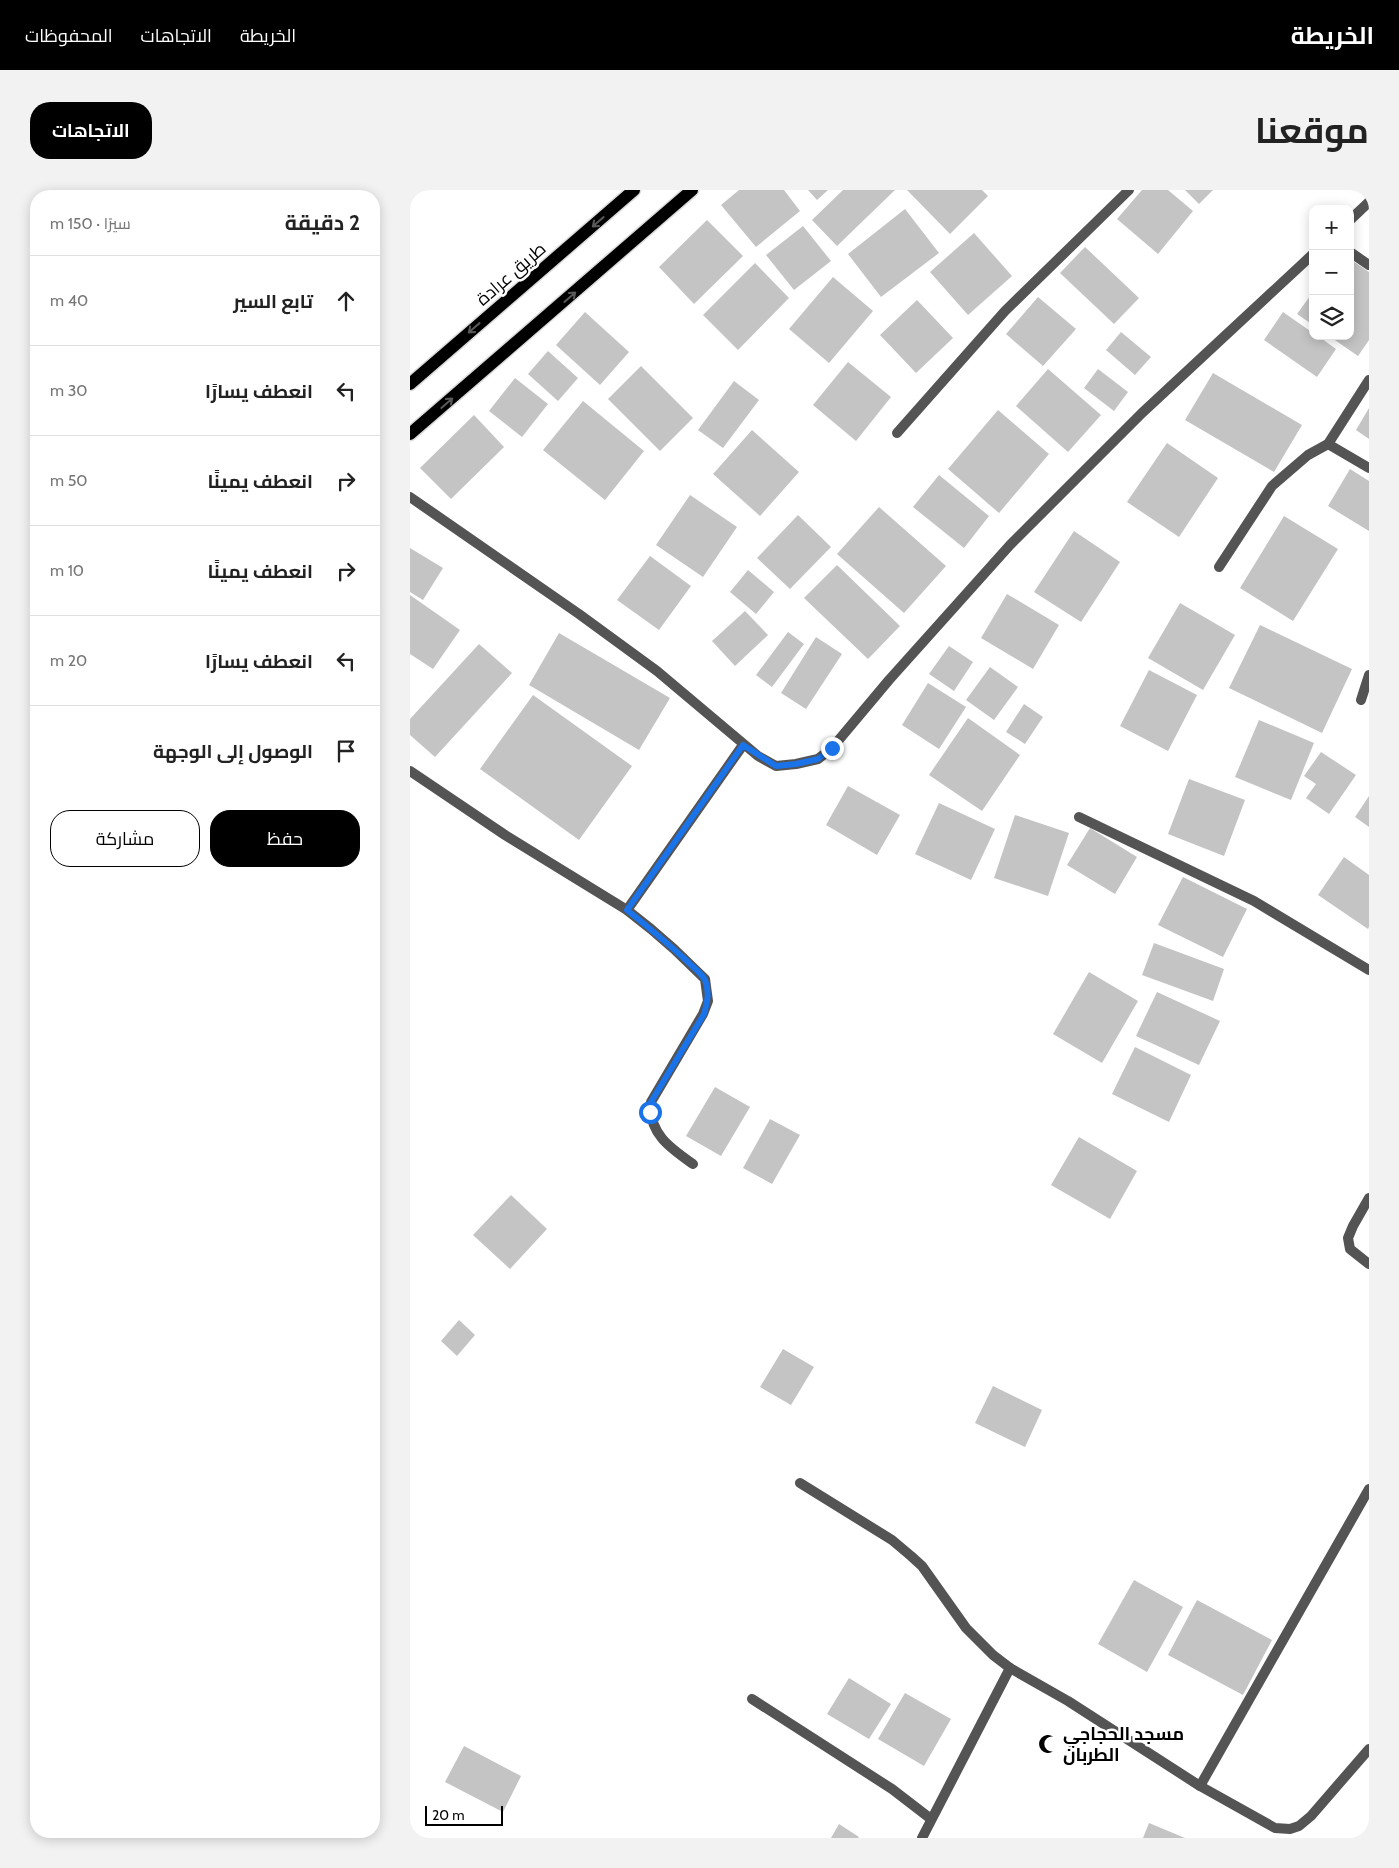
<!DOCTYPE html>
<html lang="ar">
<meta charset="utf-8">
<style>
body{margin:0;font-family:Cabin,Cairo,sans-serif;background:#f2f2f2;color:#222;direction:rtl}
.controls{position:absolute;right:15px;top:15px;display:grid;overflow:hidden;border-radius:10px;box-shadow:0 2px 12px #0003}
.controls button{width:45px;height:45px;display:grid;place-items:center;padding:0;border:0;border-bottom:1px solid #e0e0e0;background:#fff;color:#222;font:25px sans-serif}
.scale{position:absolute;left:15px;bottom:12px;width:78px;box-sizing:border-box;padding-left:5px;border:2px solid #000;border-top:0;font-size:14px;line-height:18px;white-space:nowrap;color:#000;-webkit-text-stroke:4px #fff;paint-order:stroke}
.stop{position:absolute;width:15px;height:15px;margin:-11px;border:4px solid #1a73e8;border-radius:50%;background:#fff}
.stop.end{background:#1a73e8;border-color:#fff;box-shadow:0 1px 5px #0008}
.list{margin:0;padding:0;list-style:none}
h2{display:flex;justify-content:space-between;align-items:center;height:65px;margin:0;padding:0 20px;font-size:21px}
h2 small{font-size:16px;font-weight:400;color:#767676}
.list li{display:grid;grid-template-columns:32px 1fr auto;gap:15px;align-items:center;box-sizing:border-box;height:90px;padding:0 20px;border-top:1px solid #e0e0e0}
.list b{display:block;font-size:19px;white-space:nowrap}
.list em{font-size:16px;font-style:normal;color:#767676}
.actions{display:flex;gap:10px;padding:15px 20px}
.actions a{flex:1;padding:11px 0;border:1px solid #000;border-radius:20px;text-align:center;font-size:18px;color:#000}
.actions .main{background:#000;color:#fff}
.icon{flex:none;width:28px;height:28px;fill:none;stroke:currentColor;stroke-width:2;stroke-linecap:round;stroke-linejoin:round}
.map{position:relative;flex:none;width:959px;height:1648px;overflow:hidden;direction:ltr;border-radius:20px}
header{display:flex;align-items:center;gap:30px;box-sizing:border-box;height:70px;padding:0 25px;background:#000;color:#fff}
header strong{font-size:24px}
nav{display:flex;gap:28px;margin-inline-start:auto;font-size:18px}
.intro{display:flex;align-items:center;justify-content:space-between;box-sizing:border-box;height:120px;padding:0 30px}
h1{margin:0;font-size:35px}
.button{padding:12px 22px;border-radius:20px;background:#000;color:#fff;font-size:18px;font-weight:700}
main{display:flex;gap:30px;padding:0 30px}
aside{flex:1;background:#fff;border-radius:20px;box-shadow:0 2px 12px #0003}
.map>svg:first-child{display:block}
.building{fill:#c4c4c4}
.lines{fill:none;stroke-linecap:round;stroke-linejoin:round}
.primary-casing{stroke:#dbdbdb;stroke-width:15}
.minor{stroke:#545454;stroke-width:10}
.primary{stroke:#000;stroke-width:12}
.oneway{stroke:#595959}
.route{stroke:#1a73e8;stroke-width:6}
.labels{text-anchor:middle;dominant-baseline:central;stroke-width:5;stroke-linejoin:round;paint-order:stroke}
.street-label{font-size:18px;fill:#000;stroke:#fff}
.poi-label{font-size:18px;font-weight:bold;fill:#000;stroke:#fff;text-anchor:start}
</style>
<header>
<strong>الخريطة</strong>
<nav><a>الخريطة</a><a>الاتجاهات</a><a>المحفوظات</a></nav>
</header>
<div class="intro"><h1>موقعنا</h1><a class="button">الاتجاهات</a></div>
<main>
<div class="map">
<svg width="959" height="1648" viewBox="0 0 959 1648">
<rect width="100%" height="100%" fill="#fff"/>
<g class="building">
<polygon points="329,0 374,0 390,21 346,57 311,15"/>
<polygon points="398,0 418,0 407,10"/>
<polygon points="433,0 485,0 427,56 402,30"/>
<polygon points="497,0 572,0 578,6 540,44"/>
<polygon points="732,0 758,0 783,21 748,64 707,29"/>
<polygon points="775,0 803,0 789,14"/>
<polygon points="495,19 529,63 471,107 438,64"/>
<polygon points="297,30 333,66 284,114 249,77"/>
<polygon points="393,36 421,71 384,100 356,65"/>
<polygon points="564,43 602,86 558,125 520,82"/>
<polygon points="675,57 729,108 704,134 650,83"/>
<polygon points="940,69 959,82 959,150 948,166 919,146 940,146"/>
<polygon points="345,73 379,108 328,160 293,125"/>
<polygon points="423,87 463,121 419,173 379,139"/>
<polygon points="903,102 903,135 887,124"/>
<polygon points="628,107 666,139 633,176 596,144"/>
<polygon points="507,110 543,148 506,183 470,145"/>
<polygon points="175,122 219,162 190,195 146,155"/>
<polygon points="873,122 903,143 903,146 908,146 926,159 907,187 854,150"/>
<polygon points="711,142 741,167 725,185 696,160"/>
<polygon points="138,161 168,188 148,211 118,184"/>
<polygon points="438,172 481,207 446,251 403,215"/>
<polygon points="231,176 283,228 250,261 198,209"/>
<polygon points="638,179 691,225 658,262 606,216"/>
<polygon points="688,179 718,202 704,221 674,198"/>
<polygon points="803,183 892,235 864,282 775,230"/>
<polygon points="105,188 138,214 112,247 79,221"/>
<polygon points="324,191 349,210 313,258 288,240"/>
<polygon points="173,211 234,261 195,310 133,260"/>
<polygon points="959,218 959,249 946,240"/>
<polygon points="588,220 639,264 589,323 538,279"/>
<polygon points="64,225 94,257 41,309 10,278"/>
<polygon points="342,240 389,282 350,326 303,284"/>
<polygon points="757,253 808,288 769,347 717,312"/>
<polygon points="940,279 959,291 959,341 918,316"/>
<polygon points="529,285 579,326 554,358 503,317"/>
<polygon points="280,305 327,337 293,387 246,355"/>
<polygon points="469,317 536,376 494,423 427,364"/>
<polygon points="388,325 421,357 380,399 347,368"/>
<polygon points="874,326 928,359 883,431 830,398"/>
<polygon points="664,341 710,372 671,432 624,402"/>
<polygon points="0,358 33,378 13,410 0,402"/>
<polygon points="240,366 281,396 249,440 207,410"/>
<polygon points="427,375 490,436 458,469 394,408"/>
<polygon points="338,380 364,402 346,424 320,402"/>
<polygon points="597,404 649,435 623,479 571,448"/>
<polygon points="0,405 50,440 23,479 0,464"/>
<polygon points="770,413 825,445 793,500 738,468"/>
<polygon points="335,421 358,445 325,476 302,451"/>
<polygon points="850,435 942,479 912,543 819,498"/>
<polygon points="378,442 394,454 362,497 346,485"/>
<polygon points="149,443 260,508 229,560 119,495"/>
<polygon points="406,447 432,464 396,519 371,503"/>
<polygon points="69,454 102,483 25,567 0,545 0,529"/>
<polygon points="539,456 563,472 544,501 519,484"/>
<polygon points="580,477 608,497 584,530 556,510"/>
<polygon points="739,480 787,505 758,561 710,536"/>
<polygon points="518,493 556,517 529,559 492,535"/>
<polygon points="123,505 222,576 169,650 70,579"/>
<polygon points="614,514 633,527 615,554 596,542"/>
<polygon points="558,528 610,565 572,621 519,585"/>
<polygon points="849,530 904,553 881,610 825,587"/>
<polygon points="911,562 946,585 919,624 896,608 906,594 894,586"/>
<polygon points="779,589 835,610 814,666 758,644"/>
<polygon points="438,596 490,625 467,665 416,635"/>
<polygon points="959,606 959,637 945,627"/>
<polygon points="529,613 585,639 561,690 505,664"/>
<polygon points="605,625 659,643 638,706 584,688"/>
<polygon points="680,638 727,667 705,704 657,675"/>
<polygon points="934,667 959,685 959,737 958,739 908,705"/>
<polygon points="773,687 837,719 813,767 748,735"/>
<polygon points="744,753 814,779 803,811 732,785"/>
<polygon points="679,782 728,811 692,873 643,844"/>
<polygon points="747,802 810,831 789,875 726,846"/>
<polygon points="725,857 781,885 759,932 702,904"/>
<polygon points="305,897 340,917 311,966 276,946"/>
<polygon points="360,929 390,945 362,994 333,978"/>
<polygon points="669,947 727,981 700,1029 641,995"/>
<polygon points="101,1005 137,1039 100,1079 63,1045"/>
<polygon points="49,1130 65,1145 47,1166 31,1151"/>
<polygon points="373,1159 404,1177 381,1215 350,1197"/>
<polygon points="583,1196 632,1220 615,1257 565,1233"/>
<polygon points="724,1390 773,1417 737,1482 688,1454"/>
<polygon points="787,1410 862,1450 833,1505 758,1465"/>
<polygon points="439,1488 481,1514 459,1549 417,1524"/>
<polygon points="495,1503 541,1529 514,1576 468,1549"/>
<polygon points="54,1556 111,1586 93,1622 35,1592"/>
<polygon points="739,1633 775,1648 733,1648"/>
<polygon points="429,1634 449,1647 448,1648 421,1648"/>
</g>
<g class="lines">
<g class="primary-casing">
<g id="primary">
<polyline points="0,194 224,0"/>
<polyline points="0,244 282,0"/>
</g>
</g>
<g class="minor">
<polyline points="940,30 959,12"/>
<polyline points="940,62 959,75"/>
<polyline points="487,243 595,121 719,0"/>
<polyline points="918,254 959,278"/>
<polyline points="0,307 169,424 247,481 348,566 366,576 386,574 408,569 422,558 479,490 600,355 732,223 903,64"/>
<polyline points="809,377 862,296 898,265 918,254 959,190"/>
<polyline points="951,510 959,485"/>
<path d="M 0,581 L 95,645 L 217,720 L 241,739 L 264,759 L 295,789 L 298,811 L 293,824 L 241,912 C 238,943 260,958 283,974"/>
<polyline points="669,627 844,711 959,780"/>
<polyline points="217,720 333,555"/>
<polyline points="959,1008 943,1036 938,1048 940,1059 959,1074"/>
<polyline points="390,1293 482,1350 501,1366 512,1376 556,1438 583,1465 600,1478 658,1511 790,1596 959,1299"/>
<polyline points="342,1509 482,1599 521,1629"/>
<polyline points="790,1596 865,1638 880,1639 889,1636 901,1626 959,1559"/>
<polyline points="512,1648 600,1478"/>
</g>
<use href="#primary" class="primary"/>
</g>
<defs><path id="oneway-shaft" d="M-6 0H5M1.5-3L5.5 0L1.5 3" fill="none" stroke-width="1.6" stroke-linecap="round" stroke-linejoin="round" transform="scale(1.25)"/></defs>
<g class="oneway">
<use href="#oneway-shaft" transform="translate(188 32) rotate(139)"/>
<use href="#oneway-shaft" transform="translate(160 107) rotate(-41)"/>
<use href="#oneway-shaft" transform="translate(64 138) rotate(139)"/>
<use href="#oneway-shaft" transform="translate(37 213) rotate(-41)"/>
</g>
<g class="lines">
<path class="route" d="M 240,922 L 241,912 L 294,824 C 297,813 300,802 295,790 C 292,784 284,778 279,773 C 259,754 238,737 217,720 L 333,555 L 366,576 L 386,574 L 408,569 L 422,558"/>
</g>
<defs>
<g id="mosque-bare" transform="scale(1.5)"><path d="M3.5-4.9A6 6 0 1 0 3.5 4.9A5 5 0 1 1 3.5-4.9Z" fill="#000" stroke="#fff" stroke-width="2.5" paint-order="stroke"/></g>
</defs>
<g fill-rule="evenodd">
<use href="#mosque-bare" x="638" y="1554"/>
</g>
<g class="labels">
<g class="street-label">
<text transform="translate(101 84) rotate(-41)">طريق عرادة</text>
</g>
<g class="poi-label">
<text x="653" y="1544">مسجد الحجاجي<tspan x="653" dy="21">الطربان</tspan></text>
</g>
</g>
</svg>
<div class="controls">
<button>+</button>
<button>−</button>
<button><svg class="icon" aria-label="layers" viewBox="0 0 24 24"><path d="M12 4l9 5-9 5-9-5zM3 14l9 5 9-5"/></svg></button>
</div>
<div class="scale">20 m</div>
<div class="stop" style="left:240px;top:922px"></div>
<div class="stop end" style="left:422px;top:558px"></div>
</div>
<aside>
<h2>2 دقيقة<small>سيرًا · 150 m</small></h2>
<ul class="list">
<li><svg class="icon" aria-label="ahead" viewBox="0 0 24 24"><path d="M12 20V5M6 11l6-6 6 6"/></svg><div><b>تابع السير</b></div><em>40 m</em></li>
<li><svg class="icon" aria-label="left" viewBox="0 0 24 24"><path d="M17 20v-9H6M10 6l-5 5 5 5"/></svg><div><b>انعطف يسارًا</b></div><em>30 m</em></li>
<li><svg class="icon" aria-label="right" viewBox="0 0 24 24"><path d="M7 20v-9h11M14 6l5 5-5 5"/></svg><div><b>انعطف يمينًا</b></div><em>50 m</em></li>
<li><svg class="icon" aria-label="right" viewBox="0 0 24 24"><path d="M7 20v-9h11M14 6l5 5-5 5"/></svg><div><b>انعطف يمينًا</b></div><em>10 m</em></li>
<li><svg class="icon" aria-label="left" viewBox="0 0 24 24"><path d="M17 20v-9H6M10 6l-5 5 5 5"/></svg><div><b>انعطف يسارًا</b></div><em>20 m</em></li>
<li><svg class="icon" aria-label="arrive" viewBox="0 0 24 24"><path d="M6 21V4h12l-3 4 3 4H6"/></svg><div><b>الوصول إلى الوجهة</b></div></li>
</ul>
<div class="actions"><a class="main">حفظ</a><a>مشاركة</a></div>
</aside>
</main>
